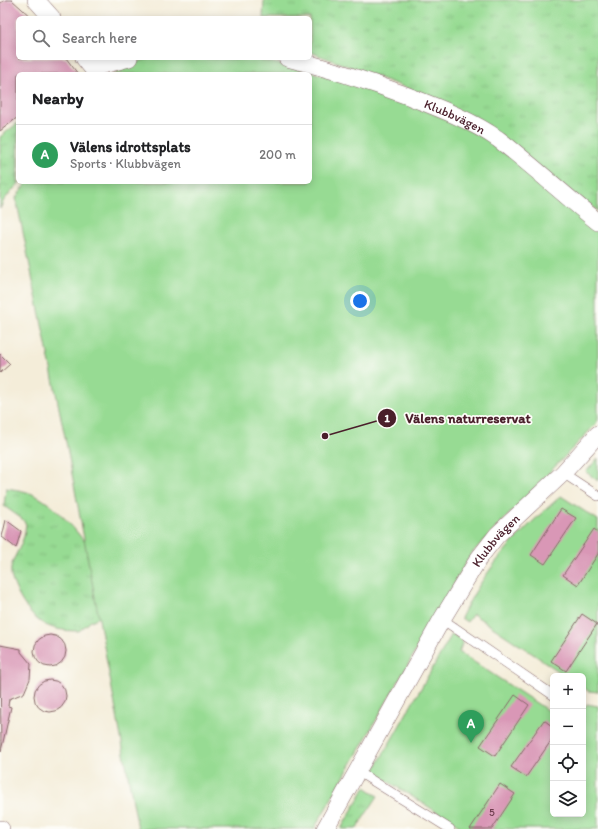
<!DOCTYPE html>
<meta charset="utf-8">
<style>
body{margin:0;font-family:Itim,sans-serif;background:#f6f6f6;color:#202124}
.controls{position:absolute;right:12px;bottom:12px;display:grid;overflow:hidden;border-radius:6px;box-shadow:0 2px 10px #0003}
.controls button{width:36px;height:36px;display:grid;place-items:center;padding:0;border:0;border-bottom:1px solid #e0e0e0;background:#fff;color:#202124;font:20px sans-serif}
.you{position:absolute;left:360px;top:301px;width:14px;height:14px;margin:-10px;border:3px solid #fff;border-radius:50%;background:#1a73e8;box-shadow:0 0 0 6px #1a73e833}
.badge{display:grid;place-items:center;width:26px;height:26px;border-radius:50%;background:#db2777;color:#fff;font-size:13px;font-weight:700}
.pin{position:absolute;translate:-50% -33px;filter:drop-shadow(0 1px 2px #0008)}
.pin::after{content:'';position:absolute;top:21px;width:14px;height:12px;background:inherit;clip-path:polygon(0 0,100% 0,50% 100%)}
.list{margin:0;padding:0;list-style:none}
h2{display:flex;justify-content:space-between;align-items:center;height:52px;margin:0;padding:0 16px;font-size:17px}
h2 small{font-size:13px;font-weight:400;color:#757577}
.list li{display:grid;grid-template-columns:26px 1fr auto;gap:12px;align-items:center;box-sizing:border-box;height:60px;padding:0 16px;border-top:1px solid #e0e0e0}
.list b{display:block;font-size:15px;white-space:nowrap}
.list p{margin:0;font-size:13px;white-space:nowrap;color:#757577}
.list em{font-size:13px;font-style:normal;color:#757577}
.icon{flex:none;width:22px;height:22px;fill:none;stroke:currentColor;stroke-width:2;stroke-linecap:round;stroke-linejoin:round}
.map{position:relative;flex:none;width:598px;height:829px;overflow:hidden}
.search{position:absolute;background:#fff;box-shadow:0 2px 10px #0003;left:16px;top:16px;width:296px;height:44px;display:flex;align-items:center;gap:10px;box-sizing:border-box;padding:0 14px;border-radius:6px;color:#757577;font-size:15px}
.panel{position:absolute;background:#fff;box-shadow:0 2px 10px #0003;left:16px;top:72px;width:296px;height:112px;border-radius:6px}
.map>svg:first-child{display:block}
.grass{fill:url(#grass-tufts);stroke:#707d5f}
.green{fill:#97db93;stroke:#707d5f}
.building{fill:#d997b6}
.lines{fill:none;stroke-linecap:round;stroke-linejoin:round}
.service-casing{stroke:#866768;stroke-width:10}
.minor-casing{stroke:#866768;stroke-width:18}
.service{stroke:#fff;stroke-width:9}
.minor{stroke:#fff;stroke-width:17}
.labels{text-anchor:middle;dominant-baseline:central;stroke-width:3.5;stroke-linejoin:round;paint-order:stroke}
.number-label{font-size:11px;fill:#6e3d4e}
.street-label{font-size:13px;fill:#4a1f2b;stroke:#fdfcf7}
.leader{fill:none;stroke:#4a1f2b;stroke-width:1.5}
.callout-dot{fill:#4a1f2b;stroke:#fdfcf7;stroke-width:1.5}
.mark-label{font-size:12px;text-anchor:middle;font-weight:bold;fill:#fff}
.callout-label{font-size:14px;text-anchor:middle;font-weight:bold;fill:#4a1f2b;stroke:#fdfcf7;stroke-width:3.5;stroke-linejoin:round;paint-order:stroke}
</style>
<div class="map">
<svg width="598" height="829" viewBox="0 0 598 829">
<defs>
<pattern id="grass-tufts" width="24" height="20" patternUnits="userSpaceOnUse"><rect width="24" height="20" fill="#97db93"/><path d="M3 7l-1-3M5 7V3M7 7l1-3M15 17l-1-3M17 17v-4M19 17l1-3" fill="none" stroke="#84bc7f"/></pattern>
</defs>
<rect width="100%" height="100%" fill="#fdfcf7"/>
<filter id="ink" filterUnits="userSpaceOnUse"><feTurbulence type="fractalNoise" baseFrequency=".025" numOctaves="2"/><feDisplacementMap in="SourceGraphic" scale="8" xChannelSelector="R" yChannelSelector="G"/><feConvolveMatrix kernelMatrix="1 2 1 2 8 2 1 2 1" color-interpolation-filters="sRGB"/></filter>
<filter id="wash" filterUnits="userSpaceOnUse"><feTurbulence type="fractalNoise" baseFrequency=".012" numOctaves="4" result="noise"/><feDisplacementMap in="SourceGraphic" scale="16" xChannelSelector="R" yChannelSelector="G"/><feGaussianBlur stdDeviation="0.9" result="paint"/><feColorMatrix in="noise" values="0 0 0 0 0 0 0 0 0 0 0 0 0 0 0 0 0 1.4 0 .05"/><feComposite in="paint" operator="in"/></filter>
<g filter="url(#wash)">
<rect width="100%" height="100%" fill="#f4edd9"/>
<g class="grass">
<polygon points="264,0 598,0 598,211 441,101 310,52 310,18 263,18"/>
<polygon points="18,123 18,182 20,182 4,200 0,209 0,137"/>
<path d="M 6,488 C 12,489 20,490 27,492 C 59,502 86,545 107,570 L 107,613 L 91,621 L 79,631 C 47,631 33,622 18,594 C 14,584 10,578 11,568 C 13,557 20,549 23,539 C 25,535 25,529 26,524 L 22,519 L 4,506 Z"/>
<polygon points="365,787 378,796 356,829 341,829"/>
</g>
<g class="green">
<polygon points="151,58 253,59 285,65 372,88 447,119 493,142 598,230 598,420 595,425 471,554 314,829 138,829 67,447 16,198 27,182 310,182 310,74 114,74 130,64"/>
<polygon points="598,458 598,481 586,472"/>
<path d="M 561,496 L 598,520 L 598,692 L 588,691 L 583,687 L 583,676 L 566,676 L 473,614 L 467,622 L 461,618 C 485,568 519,532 561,496 Z"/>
<polygon points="452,634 463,641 459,652 553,714 553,814 583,814 583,709 587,704 598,706 598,829 464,829 373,772"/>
</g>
<g id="blocks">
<g class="building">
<polygon points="6,0 12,0 32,18 18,18 18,58 66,58 78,74 18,74 18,117 0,131 0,3"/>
<polygon points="0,354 10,364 0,373"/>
<polygon points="561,509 576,518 545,564 531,555"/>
<polygon points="6,520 21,531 16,548 2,537"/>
<polygon points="594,529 598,532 598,554 578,585 563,575"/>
<polygon points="582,614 597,624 566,671 551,661"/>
<circle cx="50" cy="651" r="16"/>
<polygon points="0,645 21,649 21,652 31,664 30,679 24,693 9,699 8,706 11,707 1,751"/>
<circle cx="50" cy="696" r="16"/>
<polygon points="515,695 529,705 495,756 480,746"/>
<polygon points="544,720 553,727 553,738 526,777 511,767"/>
<polygon points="500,784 515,794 492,829 470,829"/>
</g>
</g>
</g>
<g filter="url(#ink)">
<use href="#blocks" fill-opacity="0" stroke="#866768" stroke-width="1"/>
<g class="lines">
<g class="service-casing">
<g id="service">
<polyline points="563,473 598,496"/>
<polyline points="442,619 553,695"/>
<polyline points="357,771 450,829"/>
</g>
</g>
<g class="minor-casing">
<g id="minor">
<polyline points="36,0 52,18"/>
<polyline points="84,58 92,68 129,58"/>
<path id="s1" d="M 287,58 C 328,68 368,81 408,96 C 439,108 471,120 498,139 C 532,165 564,195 598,222"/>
<polyline points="0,829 1,829"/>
<path id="s2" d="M 325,829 L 442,619 L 479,558 L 497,535 L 563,473 L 598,434"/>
</g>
</g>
<use href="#service" class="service"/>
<use href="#minor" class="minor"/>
</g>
</g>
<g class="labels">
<g class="number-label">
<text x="492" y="812">5</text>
</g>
<g class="street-label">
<text stroke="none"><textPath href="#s1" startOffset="178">Klubbvägen</textPath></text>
<text stroke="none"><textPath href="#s2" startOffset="336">Klubbvägen</textPath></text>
</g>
</g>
<path class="leader" d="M325 436L387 418"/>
<g class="callout-dot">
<circle cx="325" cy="436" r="4"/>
<circle cx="387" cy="418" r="10"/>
</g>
<g class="mark-label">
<text x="387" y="422">1</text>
</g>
<g class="callout-label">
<text x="468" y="423">Välens naturreservat</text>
</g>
</svg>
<div class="controls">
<button>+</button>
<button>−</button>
<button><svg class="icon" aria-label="locate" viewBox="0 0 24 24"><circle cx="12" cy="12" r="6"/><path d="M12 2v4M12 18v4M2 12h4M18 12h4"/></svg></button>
<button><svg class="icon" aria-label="layers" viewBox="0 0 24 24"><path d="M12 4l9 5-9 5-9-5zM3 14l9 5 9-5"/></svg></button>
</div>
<div class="you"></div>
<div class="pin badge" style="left:471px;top:743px;background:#2e9e5b">A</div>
<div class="search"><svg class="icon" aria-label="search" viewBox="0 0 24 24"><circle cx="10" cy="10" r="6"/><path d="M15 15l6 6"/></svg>Search here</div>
<section class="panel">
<h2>Nearby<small></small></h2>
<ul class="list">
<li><span class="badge" style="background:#2e9e5b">A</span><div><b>Välens idrottsplats</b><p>Sports · Klubbvägen</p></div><em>200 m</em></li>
</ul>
</section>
</div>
